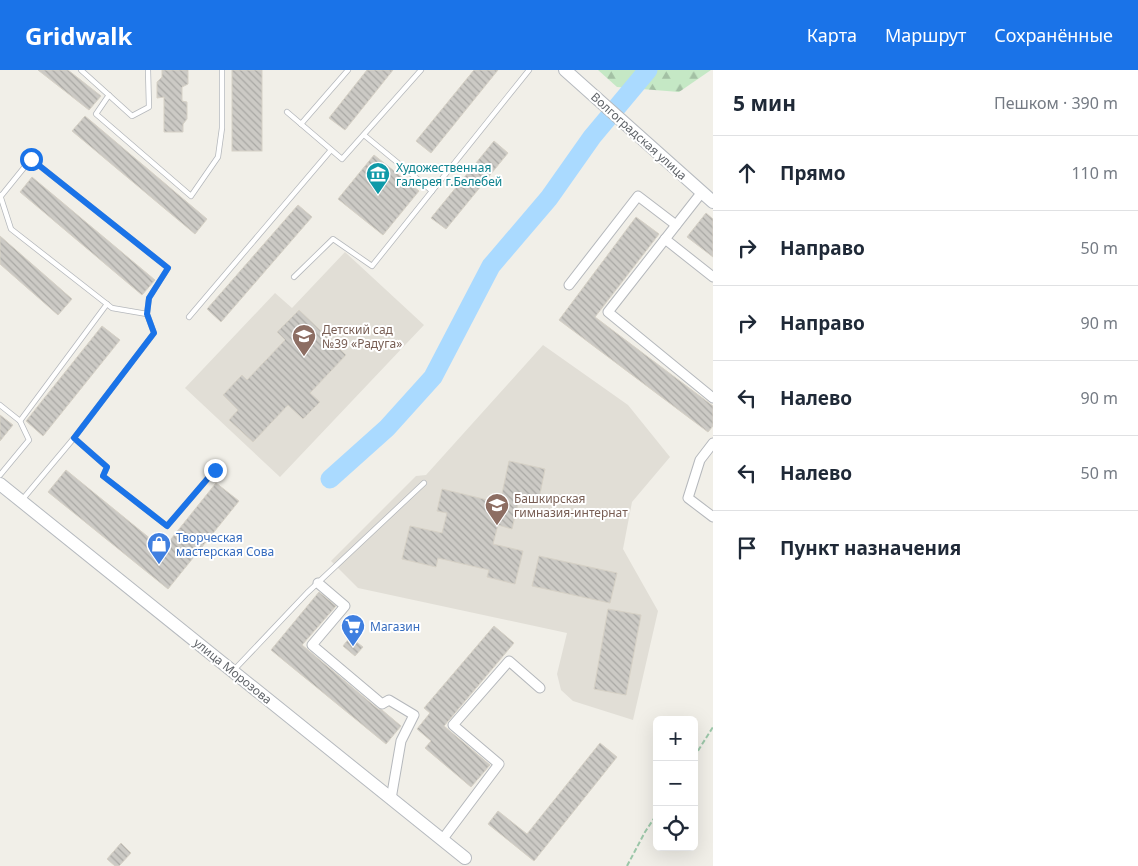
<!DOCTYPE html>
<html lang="ru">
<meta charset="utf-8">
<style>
body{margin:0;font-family:"Noto Sans",sans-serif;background:#f2f2f3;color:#1f2937}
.controls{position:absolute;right:15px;bottom:15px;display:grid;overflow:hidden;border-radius:8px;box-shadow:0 5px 20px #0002}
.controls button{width:45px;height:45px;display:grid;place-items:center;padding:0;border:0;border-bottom:1px solid #e0e1e3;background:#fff;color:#1f2937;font:25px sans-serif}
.stop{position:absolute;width:15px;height:15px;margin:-11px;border:4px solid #1a73e8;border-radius:50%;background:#fff}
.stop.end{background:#1a73e8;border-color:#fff;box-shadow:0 1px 5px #0008}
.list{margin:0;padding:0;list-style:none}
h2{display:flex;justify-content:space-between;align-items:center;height:65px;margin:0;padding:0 20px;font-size:21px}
h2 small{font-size:16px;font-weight:400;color:#747a83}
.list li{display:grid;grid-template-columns:32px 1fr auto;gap:15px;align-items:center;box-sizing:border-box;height:75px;padding:0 20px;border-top:1px solid #e0e1e3}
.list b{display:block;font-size:19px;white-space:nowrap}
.list em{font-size:16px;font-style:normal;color:#747a83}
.icon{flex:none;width:28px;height:28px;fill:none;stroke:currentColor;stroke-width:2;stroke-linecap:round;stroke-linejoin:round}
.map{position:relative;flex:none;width:713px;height:796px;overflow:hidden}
header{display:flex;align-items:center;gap:30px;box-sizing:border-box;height:70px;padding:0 25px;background:#1a73e8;color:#fff}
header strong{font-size:24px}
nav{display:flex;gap:28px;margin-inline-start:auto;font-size:18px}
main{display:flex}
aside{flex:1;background:#fff}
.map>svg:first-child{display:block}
.education{fill:#e1ded6}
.forest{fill:url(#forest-firs)}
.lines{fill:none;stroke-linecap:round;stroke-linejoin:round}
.river{stroke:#aadaff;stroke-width:19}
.building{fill:url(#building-back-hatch);stroke:#d6d1c6}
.lane-casing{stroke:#b5b8bc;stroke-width:6}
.street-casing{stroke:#b5b8bc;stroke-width:11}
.secondary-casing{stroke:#b6babf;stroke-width:14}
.path{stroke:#9cc7a9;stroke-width:2;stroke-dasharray:5 2.5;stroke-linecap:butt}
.lane{stroke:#fff;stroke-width:4.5}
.street{stroke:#fff;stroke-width:9}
.secondary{stroke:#fff;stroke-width:12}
.route{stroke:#1a73e8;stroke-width:6}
.labels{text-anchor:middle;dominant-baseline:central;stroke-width:4;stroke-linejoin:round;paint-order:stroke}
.street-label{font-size:12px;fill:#5f6368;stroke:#fff}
.culture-label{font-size:12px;fill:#0d838f;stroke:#fff;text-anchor:start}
.education-label{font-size:12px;fill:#785e54;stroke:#fff;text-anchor:start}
.shop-label{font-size:12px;fill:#366cbe;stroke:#fff;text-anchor:start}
</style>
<header>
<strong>Gridwalk</strong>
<nav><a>Карта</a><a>Маршрут</a><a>Сохранённые</a></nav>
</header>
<main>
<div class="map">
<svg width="713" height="796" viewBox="0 0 713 796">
<defs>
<pattern id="forest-firs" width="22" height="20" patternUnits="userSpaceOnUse" patternTransform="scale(1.25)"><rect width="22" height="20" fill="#c5e8c5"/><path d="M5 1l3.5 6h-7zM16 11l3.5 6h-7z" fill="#a3c0a4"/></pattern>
<pattern id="building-back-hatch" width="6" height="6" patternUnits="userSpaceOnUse" patternTransform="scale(1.25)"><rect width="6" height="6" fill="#cccac5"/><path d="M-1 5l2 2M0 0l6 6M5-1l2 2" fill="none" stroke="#a9a8a4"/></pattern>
</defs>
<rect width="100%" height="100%" fill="#f1efe8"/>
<g class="education">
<polygon points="345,182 424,255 280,407 185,318 275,223 292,238"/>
<polygon points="543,275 628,335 670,387 632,432 623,479 658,541 633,650 573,631 561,620 557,604 567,563 358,518 331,491 416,406 426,405"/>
</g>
<polygon class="forest" points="598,0 711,0 679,22 617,17"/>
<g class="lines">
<polyline class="river" points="330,409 387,358 433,307 491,196 549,128 592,67 648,0"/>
</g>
<g class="building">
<polygon points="38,0 68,0 101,26 89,40"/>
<polygon points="162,0 188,0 188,14 182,17 182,31 187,32 187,49 183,54 183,62 164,62 164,27 157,28 157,12 162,7"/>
<rect x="232" y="0" width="30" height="81"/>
<polygon points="367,0 393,0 345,60 329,48"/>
<polygon points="474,0 498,0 431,83 416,71"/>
<polygon points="85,46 207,149 195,164 72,61"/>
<polygon points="494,71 508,83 446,159 431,148"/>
<polygon points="374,85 419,121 383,165 338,129"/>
<polygon points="32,107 155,210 142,225 20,122"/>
<polygon points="298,135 312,147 221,252 207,239"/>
<polygon points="706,143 713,149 713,187 687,167"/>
<polygon points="636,147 659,164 595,247 713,336 713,356 708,362 559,250"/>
<polygon points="0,166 72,229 58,245 0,194"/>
<polygon points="299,240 346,285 310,323 320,332 303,349 288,335 253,372 229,350 238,340 223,325 242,305 247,310 285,270 277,262"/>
<polygon points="102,256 120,270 43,366 26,351"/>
<polygon points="0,345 13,355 0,371"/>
<polygon points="509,391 545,399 539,429 520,425 512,459 498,455 493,474 523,481 515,514 487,507 489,500 438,488 436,497 402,489 410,456 442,463 447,443 437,441 442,419 500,433"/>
<polygon points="66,400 163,479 216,413 239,431 168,519 48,422"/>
<polygon points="539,486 617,503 610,533 532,516"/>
<polygon points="319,522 336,536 302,575 378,639 382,640 401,656 386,674 271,580"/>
<polygon points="608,539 641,545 626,625 594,619"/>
<polygon points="494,556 514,573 444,656 490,695 471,717 425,678 431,671 417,659 430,643 424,638"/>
<polygon points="350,567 363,577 355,586 343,576"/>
<polygon points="600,673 617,687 534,791 488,754 498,741 527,764"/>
<polygon points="121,773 131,783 119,796 115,796 107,789"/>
</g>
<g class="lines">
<g class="lane-casing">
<g id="lane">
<polyline points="81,0 132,46 149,37 148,0"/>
<polyline points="109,25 96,44 191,126 218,87 222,58 222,0"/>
<polyline points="287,42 342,89 421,0"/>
<polyline points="301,54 348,0"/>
<polyline points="364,65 432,121"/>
<polyline points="0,125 11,159 112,238 147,244 149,228 168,198 31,89 1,126"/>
<polyline points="294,207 333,169 372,196 529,0"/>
<polyline points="189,247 331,80"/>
<polyline points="0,335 20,351 107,234"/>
<polyline points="74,368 107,397 103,406 167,456 215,400"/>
<polyline points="0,405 29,370 20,351"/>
<polyline points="22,430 74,368 154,263 147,244"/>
<polyline points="234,600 307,523 424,413"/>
</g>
</g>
<g class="street-casing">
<g id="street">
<polyline points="702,122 608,242 713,328"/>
<polyline points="665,169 713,207"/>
<polyline points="569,215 638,126 676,155"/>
<polyline points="713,373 700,390 688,428 713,447"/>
<polyline points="318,513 345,536 312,575 382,634 389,630 414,645 401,671 391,729"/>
<polyline points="442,770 499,694 453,655 509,591 540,618"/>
</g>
</g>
<g class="secondary-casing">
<g id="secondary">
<polyline points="565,0 713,132"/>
<polyline points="0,414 465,788"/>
</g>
</g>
<g class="path">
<polyline points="694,687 713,657"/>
<polyline points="627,796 645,762 657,744"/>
</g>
<use href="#lane" class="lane"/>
<use href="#street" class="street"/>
<use href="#secondary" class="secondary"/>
</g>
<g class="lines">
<polyline class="route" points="31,89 168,198 149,228 147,244 154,263 74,368 107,397 103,406 167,456 215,400"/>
</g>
<defs>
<g id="museum-pin" transform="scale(1.25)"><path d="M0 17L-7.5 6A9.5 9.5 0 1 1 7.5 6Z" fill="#0f9aa8" stroke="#fff"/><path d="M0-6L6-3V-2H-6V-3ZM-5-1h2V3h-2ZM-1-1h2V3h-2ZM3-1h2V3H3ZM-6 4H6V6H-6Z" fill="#fff"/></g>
<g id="school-pin" transform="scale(1.25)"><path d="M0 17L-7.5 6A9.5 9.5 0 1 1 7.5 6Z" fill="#8d6e63" stroke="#fff"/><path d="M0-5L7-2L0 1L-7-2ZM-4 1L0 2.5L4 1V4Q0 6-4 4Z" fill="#fff"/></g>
<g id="shop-pin" transform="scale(1.25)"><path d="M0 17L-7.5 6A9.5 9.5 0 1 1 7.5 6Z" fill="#3f7fe0" stroke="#fff"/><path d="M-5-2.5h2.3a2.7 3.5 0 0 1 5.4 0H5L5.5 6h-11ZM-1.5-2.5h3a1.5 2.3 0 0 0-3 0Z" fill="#fff"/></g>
<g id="supermarket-pin" transform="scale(1.25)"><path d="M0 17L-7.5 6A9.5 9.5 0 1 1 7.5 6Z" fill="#3f7fe0" stroke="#fff"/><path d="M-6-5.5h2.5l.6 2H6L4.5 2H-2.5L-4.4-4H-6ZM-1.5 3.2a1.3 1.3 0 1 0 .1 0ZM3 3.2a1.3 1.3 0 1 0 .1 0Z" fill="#fff"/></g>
</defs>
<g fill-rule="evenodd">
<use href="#museum-pin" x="378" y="104"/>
<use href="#school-pin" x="304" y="266"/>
<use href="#school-pin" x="497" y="435"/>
<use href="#shop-pin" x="159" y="474"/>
<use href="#supermarket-pin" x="353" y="556"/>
</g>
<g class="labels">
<g class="street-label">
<text transform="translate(639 66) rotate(42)">Волгоградская улица</text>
<text transform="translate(233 601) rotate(39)">улица Морозова</text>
</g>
<g class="culture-label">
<text x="396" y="97">Художественная<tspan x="396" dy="14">галерея г.Белебей</tspan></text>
</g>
<g class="education-label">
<text x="322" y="259">Детский сад<tspan x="322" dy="14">№39 «Радуга»</tspan></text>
<text x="514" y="428">Башкирская<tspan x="514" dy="14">гимназия-интернат</tspan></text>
</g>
<g class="shop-label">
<text x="176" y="467">Творческая<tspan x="176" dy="14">мастерская Сова</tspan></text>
<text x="370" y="556">Магазин</text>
</g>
</g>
</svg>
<div class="controls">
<button>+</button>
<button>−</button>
<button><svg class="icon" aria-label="locate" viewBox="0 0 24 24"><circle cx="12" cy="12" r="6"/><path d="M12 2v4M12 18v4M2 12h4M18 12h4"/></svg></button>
</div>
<div class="stop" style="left:31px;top:89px"></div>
<div class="stop end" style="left:215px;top:400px"></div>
</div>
<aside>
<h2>5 мин<small>Пешком · 390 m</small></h2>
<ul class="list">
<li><svg class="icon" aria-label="ahead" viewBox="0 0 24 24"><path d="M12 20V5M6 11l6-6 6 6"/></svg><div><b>Прямо</b></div><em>110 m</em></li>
<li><svg class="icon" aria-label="right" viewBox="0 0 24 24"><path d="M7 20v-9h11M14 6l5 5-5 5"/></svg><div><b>Направо</b></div><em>50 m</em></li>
<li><svg class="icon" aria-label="right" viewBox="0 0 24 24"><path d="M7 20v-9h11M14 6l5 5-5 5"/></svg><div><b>Направо</b></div><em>90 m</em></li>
<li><svg class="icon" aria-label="left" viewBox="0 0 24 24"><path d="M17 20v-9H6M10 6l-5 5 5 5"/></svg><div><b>Налево</b></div><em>90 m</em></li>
<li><svg class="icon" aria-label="left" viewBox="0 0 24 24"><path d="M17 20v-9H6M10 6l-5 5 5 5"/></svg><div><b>Налево</b></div><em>50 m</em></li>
<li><svg class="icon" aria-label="arrive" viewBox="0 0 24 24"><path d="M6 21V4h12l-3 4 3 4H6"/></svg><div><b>Пункт назначения</b></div></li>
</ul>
</aside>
</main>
